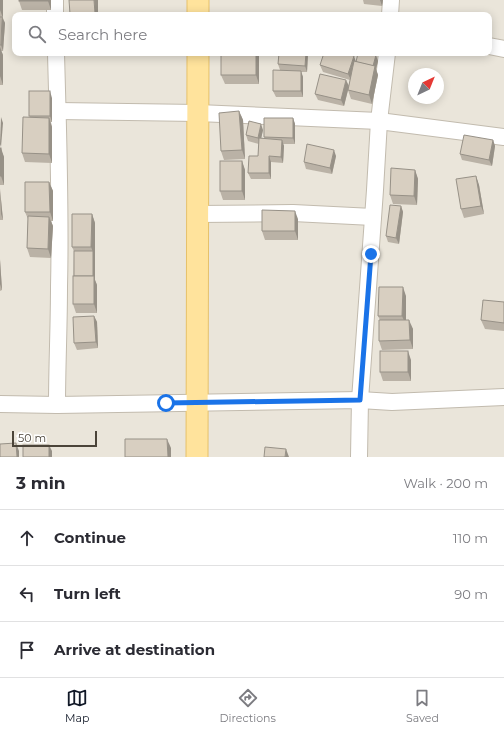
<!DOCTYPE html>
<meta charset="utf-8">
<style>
body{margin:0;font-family:Montserrat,sans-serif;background:#f7f7f7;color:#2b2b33}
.compass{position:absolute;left:408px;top:68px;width:36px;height:36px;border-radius:50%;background:#fff;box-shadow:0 2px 10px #0003;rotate:43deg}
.scale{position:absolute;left:12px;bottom:10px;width:85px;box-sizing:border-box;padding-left:4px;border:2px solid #4b4439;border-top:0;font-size:11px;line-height:14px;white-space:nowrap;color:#4b4439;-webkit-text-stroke:3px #fff;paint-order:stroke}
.stop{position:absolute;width:12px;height:12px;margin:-9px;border:3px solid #1a73e8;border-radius:50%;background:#fff}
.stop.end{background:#1a73e8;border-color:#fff;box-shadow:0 1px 4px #0008}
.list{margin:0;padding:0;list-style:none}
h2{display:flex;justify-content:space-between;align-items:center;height:52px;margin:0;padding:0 16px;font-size:17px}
h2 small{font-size:13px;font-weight:400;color:#7c7c81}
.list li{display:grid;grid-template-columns:26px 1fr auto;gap:12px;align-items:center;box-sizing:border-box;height:56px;padding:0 16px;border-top:1px solid #e1e1e2}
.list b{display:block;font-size:15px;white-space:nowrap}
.list em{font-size:13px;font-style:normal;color:#7c7c81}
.icon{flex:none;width:22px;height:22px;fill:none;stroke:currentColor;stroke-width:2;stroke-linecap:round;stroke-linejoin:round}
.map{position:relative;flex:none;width:504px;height:457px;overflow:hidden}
.search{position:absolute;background:#fff;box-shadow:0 2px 10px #0003;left:12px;right:12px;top:12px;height:44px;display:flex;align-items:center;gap:10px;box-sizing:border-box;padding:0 14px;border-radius:8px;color:#7c7c81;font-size:15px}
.sheet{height:220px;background:#fff}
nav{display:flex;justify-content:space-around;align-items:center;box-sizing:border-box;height:56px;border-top:1px solid #e1e1e2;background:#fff;font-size:11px;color:#7c7c81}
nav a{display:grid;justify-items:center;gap:2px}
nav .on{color:#111827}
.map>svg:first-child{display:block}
.residential{fill:#eae5da;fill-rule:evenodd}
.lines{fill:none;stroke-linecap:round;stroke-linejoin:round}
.minor-casing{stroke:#c2bbae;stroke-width:18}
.major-casing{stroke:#e6c16a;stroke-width:23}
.minor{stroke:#fff;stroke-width:16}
.major{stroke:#ffe39c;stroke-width:21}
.wall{fill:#bab2a6}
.shaded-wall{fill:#979187}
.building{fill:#d8cfc1;stroke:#979187}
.route{stroke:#1a73e8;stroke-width:5}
</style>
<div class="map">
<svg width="504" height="457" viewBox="0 0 504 457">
<rect width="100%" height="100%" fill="#f6f3ec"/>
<path class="residential" d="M 0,0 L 504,0 L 504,457 L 0,457 ZM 15,15 L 489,15 L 489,53 L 15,53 ZM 414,74 L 438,74 L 438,98 L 414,98 Z"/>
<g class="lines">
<g class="minor-casing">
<g id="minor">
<polyline points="55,0 55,15"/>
<polyline points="390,15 391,0"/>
<polyline points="489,46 504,49"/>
<path d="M 56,53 C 58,131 61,209 59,287 C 59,326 57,366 57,405"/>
<polyline points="58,111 198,113 379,121 504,137"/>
<polyline points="198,214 293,213 373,217"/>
<polyline points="0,404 57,405 360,400 392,402 504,397"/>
<polyline points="359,457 360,400 375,190 379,121 387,53"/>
</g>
</g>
<g class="major-casing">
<g id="major">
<polyline points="198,0 198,15"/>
<polyline points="197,457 198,53"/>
</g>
</g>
<use href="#minor" class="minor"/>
<use href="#major" class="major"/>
</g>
<g class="wall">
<polygon points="0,0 3,0 3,18 5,23 3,51 1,51 3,55 3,85 0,85"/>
<polygon points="51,0 51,10 22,10 19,1"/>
<polygon points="98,0 98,15 70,15 70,14"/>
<polygon points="363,0 383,0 382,6 364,4"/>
<polygon points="259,53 259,84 225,84 221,75"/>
<polygon points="279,53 308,53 307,72 301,72 303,77 303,97 276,97 273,91 280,70 278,64"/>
<polygon points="356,61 378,61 376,69 378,75 372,104 351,99 348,90 350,80 323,72 320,65"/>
<polygon points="349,86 344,106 318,100 315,94"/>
<polygon points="52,98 52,122 51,122 52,127 52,163 25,162 22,153 30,117 29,116"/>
<polygon points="239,111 243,120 245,159 224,160 221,151"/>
<polygon points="293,118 295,124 295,144 283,144 284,146 283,163 271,162 271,179 251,179 248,173 258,156 259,144 248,141 246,135 263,130 261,138 265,139 264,137"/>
<polygon points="493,140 495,146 492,166 462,160 460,154"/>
<polygon points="0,148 4,157 4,185 0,185"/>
<polygon points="336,156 332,174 306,169 304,162"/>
<polygon points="242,161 245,170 245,200 223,200 220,191"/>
<polygon points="415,170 418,179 417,205 393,204 390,195"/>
<polygon points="476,176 479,185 484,214 464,218 461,209"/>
<polygon points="49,182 53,191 53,221 51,221 53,226 51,258 30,257 27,248 28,219 25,212"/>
<polygon points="0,189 3,220 0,220"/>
<polygon points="401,206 403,212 399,244 388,242 386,236"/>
<polygon points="92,214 95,223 95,280 97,285 97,313 76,313 73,304 74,251 72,247"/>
<polygon points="298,219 298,240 265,240 262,231"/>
<polygon points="0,259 2,290 0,291"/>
<polygon points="406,296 406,320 413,329 413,349 382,350 379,341 380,320 378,316"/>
<polygon points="504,302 504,331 485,329 481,320"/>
<polygon points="94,316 97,322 98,348 77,350 74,343"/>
<polygon points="411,360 411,381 383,381 380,372"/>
</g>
<g class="shaded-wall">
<polygon points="0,0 3,0 3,18 0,10"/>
<polygon points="48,0 51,0 51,10 48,1"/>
<polygon points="94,0 98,0 98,15 95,15 95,13"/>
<polygon points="380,0 383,0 382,6"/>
<polygon points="2,17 5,23 3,51 1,45"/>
<polygon points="0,47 3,55 3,85 0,76"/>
<polygon points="256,53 259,53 259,84 256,75"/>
<polygon points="306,53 308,53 307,72 305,66"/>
<polygon points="376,55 378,61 376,69 378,75 372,104 369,95 372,67"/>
<polygon points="354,56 356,62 351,80 348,74"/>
<polygon points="301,71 303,77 303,97 301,91"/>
<polygon points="346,80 349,86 344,106 341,100"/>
<polygon points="50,91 52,98 52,122 50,116"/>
<polygon points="239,111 243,120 245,159 242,150"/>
<polygon points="1,117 3,123 1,147 0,144"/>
<polygon points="49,118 52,127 52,163 49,154"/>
<polygon points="293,118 295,124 295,144 293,138"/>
<polygon points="261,124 263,130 260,144 258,138"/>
<polygon points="282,140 284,146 283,163 281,157"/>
<polygon points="493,140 495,146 492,166 489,160"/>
<polygon points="1,148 4,157 4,185 1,176"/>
<polygon points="334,150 336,156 332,174 330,168"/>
<polygon points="269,156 271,162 271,179 269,173"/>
<polygon points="242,161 245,170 245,200 242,191"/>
<polygon points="415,170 418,179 417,205 414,196"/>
<polygon points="476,176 479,185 484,214 481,206"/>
<polygon points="49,182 53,191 53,221 50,212"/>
<polygon points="0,189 0,190 3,220 1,214"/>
<polygon points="401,206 403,212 399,244 396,238"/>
<polygon points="295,211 298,219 298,240 295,231"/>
<polygon points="92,214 95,223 95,280 97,285 97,313 94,304 93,277 93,252 91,247"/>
<polygon points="49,217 53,226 51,258 48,249"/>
<polygon points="0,259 0,260 2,290 0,284"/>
<polygon points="403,287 406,296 406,325 402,316"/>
<polygon points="94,316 97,322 98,348 96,342"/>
<polygon points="409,320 413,329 413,349 410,340"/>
<polygon points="408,351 411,360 411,381 408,372"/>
<polygon points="167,439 171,448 171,457 168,457"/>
<polygon points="16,443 19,451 19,457 17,457"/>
<polygon points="49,445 52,451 52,457 49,457"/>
<polygon points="286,449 289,457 285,457"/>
</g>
<g class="building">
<rect x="19" y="0" width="29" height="1"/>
<polygon points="69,0 94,0 95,13 70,14"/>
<polygon points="0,17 2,17 1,45 0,45"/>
<rect x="221" y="53" width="35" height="22"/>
<polygon points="279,53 306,53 305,66 278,64"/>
<polygon points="324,53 343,53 354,56 348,74 320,65"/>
<polygon points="358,53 368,53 376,55 373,66 356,62"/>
<polygon points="354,61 375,66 369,95 348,90"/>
<polygon points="273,70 301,71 301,91 273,91"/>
<polygon points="320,74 346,80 341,100 315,94"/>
<rect x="29" y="91" width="21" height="25"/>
<polygon points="239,111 242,150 221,151 219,113"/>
<polygon points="23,117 49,118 49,154 22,153"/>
<polygon points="264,118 293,118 293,138 264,137"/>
<polygon points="249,121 261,124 258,138 246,135"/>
<polygon points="464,135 493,140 489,160 460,154"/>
<polygon points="259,138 282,140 281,157 269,156 269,173 248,173 249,156 258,156"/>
<polygon points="307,144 334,150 330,168 304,162"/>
<rect x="0" y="148" width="1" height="28"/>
<rect x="220" y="161" width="22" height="30"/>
<polygon points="391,168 415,170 414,196 390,195"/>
<polygon points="476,176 481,206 461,209 456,179"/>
<polygon points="25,182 49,182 50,212 25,212"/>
<polygon points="390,205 401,206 396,238 386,236"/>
<polygon points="262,210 295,211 295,231 262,231"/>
<polygon points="72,214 92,214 91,247 72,247"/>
<polygon points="28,216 49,217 48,249 27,248"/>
<rect x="74" y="251" width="19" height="25"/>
<rect x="73" y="276" width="21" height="28"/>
<polygon points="379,287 403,287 402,316 378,316"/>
<polygon points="483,300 504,302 504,323 481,320"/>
<polygon points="94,316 96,342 74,343 73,317"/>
<polygon points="379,320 409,320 410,340 379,341"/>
<rect x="380" y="351" width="28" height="21"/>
<polygon points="125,439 167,439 168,457 125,457"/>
<polygon points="16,443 17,457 0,457 0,444"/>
<rect x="23" y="445" width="26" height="12"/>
<polygon points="265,447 286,449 285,457 264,457"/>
</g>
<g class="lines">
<polyline class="route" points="166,403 360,400 371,254"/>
</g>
</svg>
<svg class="compass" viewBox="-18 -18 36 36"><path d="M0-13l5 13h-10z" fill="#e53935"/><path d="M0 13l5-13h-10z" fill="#7c7c81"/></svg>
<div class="scale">50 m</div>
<div class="stop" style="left:166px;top:403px"></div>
<div class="stop end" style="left:371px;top:254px"></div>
<div class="search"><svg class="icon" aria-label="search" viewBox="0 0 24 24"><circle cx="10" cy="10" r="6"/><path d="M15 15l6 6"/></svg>Search here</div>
</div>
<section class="sheet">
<h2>3 min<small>Walk · 200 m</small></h2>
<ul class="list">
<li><svg class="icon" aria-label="ahead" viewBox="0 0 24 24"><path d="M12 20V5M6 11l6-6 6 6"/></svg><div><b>Continue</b></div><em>110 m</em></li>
<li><svg class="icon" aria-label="left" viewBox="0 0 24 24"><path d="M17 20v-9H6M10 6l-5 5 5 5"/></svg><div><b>Turn left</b></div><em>90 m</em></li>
<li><svg class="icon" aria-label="arrive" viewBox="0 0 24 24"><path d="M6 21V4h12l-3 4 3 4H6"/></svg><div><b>Arrive at destination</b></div></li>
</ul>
</section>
<nav>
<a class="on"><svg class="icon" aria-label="map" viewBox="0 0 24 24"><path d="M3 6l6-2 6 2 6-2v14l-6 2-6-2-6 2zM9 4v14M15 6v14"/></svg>Map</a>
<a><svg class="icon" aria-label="directions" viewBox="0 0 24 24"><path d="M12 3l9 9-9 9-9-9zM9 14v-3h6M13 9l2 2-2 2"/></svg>Directions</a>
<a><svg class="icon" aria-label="saved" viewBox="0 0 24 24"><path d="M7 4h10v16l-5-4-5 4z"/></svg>Saved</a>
</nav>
